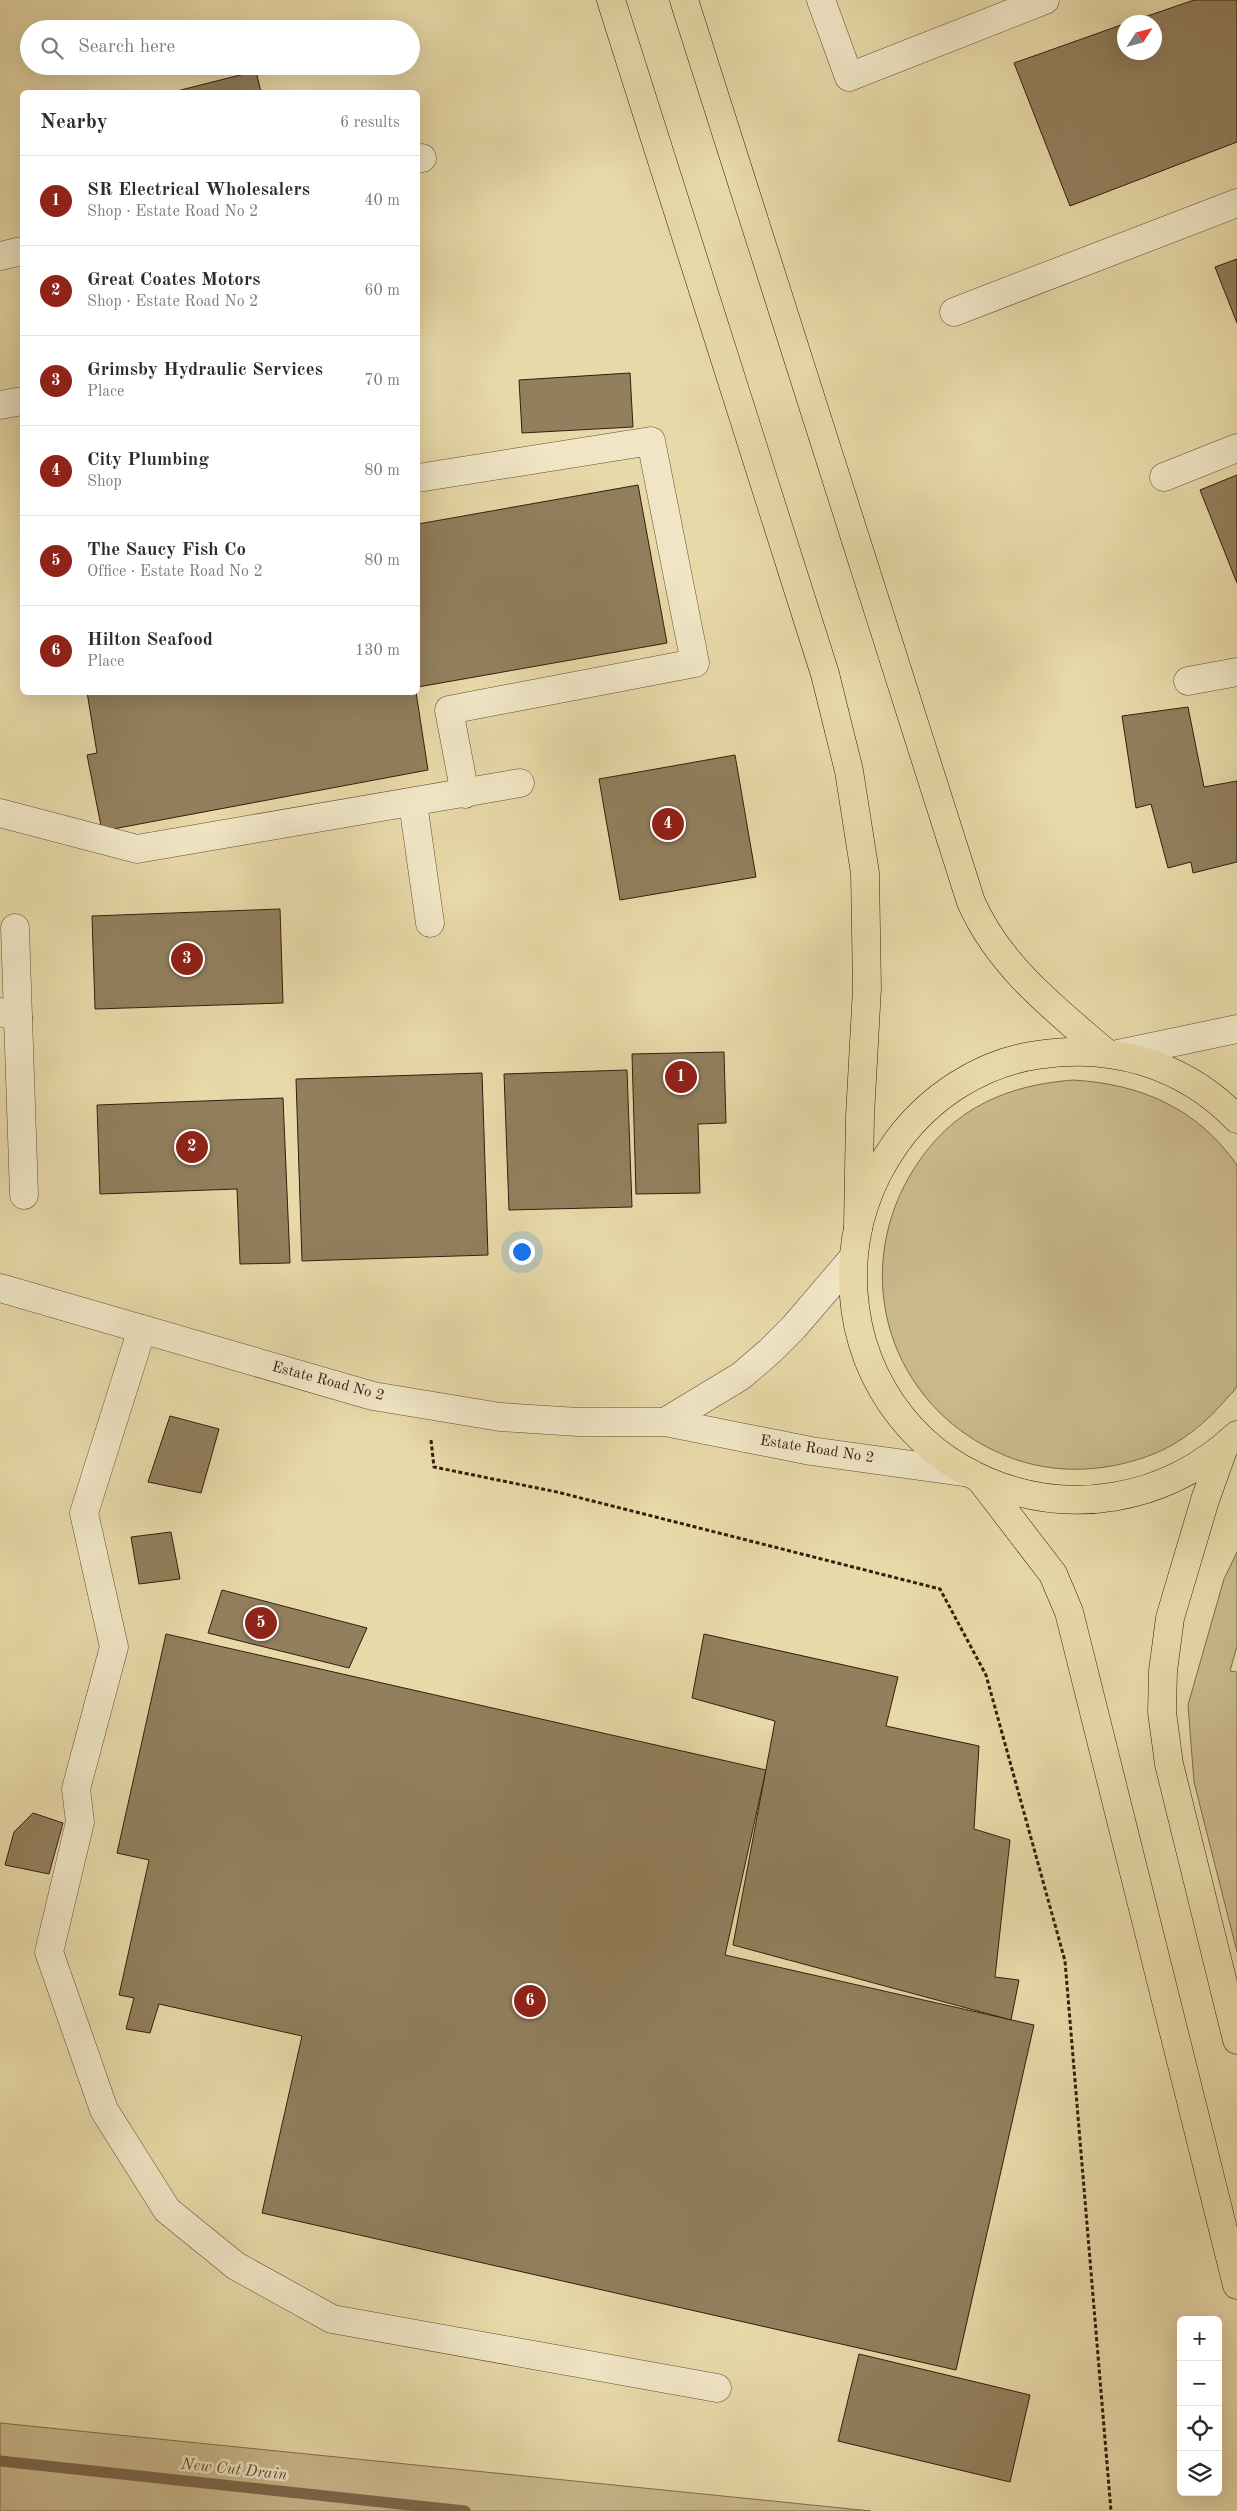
<!DOCTYPE html>
<meta charset="utf-8">
<style>
body{margin:0;font-family:"Old Standard TT",serif;background:#f7f7f7;color:#2b2b33}
.controls{position:absolute;right:15px;bottom:15px;display:grid;overflow:hidden;border-radius:8px;box-shadow:0 5px 20px #0002}
.controls button{width:45px;height:45px;display:grid;place-items:center;padding:0;border:0;border-bottom:1px solid #e1e1e2;background:#fff;color:#2b2b33;font:25px sans-serif}
.compass{position:absolute;left:1117px;top:15px;width:45px;height:45px;border-radius:50%;background:#fff;box-shadow:0 5px 20px #0002;rotate:54deg}
.you{position:absolute;left:521px;top:1251px;width:18px;height:18px;margin:-12px;border:4px solid #fff;border-radius:50%;background:#1a73e8;box-shadow:0 0 0 8px #1a73e833}
.badge{display:grid;place-items:center;width:32px;height:32px;border-radius:50%;background:#8f2418;color:#fff;font-size:16px;font-weight:700}
.pin{position:absolute;translate:-50% -50%;border:2px solid #fff;box-shadow:0 1px 5px #0006}
.list{margin:0;padding:0;list-style:none}
h2{display:flex;justify-content:space-between;align-items:center;height:65px;margin:0;padding:0 20px;font-size:21px}
h2 small{font-size:16px;font-weight:400;color:#7c7c81}
.list li{display:grid;grid-template-columns:32px 1fr auto;gap:15px;align-items:center;box-sizing:border-box;height:90px;padding:0 20px;border-top:1px solid #e1e1e2}
.list b{display:block;font-size:19px;white-space:nowrap}
.list p{margin:0;font-size:16px;white-space:nowrap;color:#7c7c81}
.list em{font-size:16px;font-style:normal;color:#7c7c81}
.icon{flex:none;width:28px;height:28px;fill:none;stroke:currentColor;stroke-width:2;stroke-linecap:round;stroke-linejoin:round}
.map{position:relative;flex:none;width:1237px;height:2511px;overflow:hidden}
.search{position:absolute;background:#fff;box-shadow:0 5px 20px #0002;left:20px;top:20px;width:400px;height:55px;display:flex;align-items:center;gap:12px;box-sizing:border-box;padding:0 18px;border-radius:28px;color:#7c7c81;font-size:19px}
.panel{position:absolute;background:#fff;box-shadow:0 5px 20px #0002;left:20px;top:90px;width:400px;height:605px;border-radius:8px}
.map>svg:first-child{display:block}
.green{fill:#cab98d;stroke:#806b4c}
.lines{fill:none;stroke-linecap:round;stroke-linejoin:round}
.stream{stroke:#7c674a;stroke-width:11}
.building{fill:#927f5d;stroke:#351d0c}
.minor-casing{stroke:#624c33;stroke-width:29}
.highway-casing{stroke:#351d0c;stroke-width:29}
.path{stroke:#351d0c;stroke-width:3;stroke-dasharray:4 2.5;stroke-linecap:butt}
.minor{stroke:#f0e6c6;stroke-width:28}
.highway{stroke:#e8d9a8;stroke-width:28}
.labels{text-anchor:middle;dominant-baseline:central;stroke-width:5;stroke-linejoin:round;paint-order:stroke}
.street-label{font-size:15px;fill:#351d0c;stroke:#f0e6c6}
.water-label{font-size:16px;font-style:italic;fill:#5e4830;stroke:#f0e6c6}
</style>
<div class="map">
<svg width="1237" height="2511" viewBox="0 0 1237 2511">
<rect width="100%" height="100%" fill="#e8d9a8"/>
<filter id="stains"><feTurbulence type="fractalNoise" baseFrequency=".004" numOctaves="4"/><feColorMatrix values="0 0 0 0 .2 0 0 0 0 .09 0 0 0 0 .02 0 0 0 .5 -.17"/></filter>
<radialGradient id="worn" r=".72"><stop offset=".6" stop-color="#630" stop-opacity="0"/><stop offset="1" stop-color="#630" stop-opacity=".3"/></radialGradient>
<g class="green">
<path d="M 1073,1080 C 1141,1084 1197,1108 1237,1165 C 1237,1220 1237,1275 1237,1329 C 1237,1343 1237,1373 1237,1385 C 1236,1390 1231,1394 1228,1397 C 1207,1422 1182,1443 1151,1455 C 1101,1474 1046,1475 997,1452 C 891,1403 851,1279 909,1177 C 925,1149 947,1124 975,1108 C 1006,1090 1038,1083 1073,1080 Z"/>
<polygon points="1237,1552 1237,1646 1230,1671 1237,1672 1237,1952 1194,1782 1188,1705 1224,1579"/>
<polygon points="0,2423 871,2511 0,2511"/>
</g>
<g class="lines">
<polyline class="stream" points="0,2461 465,2511"/>
</g>
<g class="building">
<polygon points="1194,0 1237,0 1237,142 1070,206 1014,63 1124,24 1124,52 1154,52 1154,22 1130,22"/>
<polygon points="256,71 261,92 173,92"/>
<polygon points="1237,259 1237,323 1215,267"/>
<polygon points="630,373 633,427 522,433 519,380"/>
<polygon points="1237,475 1237,583 1200,490"/>
<polygon points="638,485 667,643 418,687 418,524"/>
<polygon points="87,692 416,692 428,770 102,831 87,755 97,753"/>
<polygon points="1188,707 1204,787 1237,781 1237,862 1193,873 1191,862 1168,868 1151,804 1136,808 1122,716"/>
<polygon points="735,755 756,877 620,900 599,779"/>
<polygon points="280,909 283,1003 95,1009 92,916"/>
<polygon points="724,1052 726,1123 698,1124 700,1193 636,1194 632,1054"/>
<polygon points="627,1070 632,1207 509,1210 504,1074"/>
<polygon points="482,1073 488,1255 302,1261 296,1079"/>
<polygon points="283,1098 290,1263 240,1264 237,1189 100,1194 97,1105"/>
<polygon points="170,1416 219,1429 201,1493 148,1482"/>
<polygon points="171,1532 180,1579 139,1584 131,1537"/>
<polygon points="222,1590 367,1628 349,1668 208,1633"/>
<polygon points="166,1634 766,1770 725,1955 1034,2025 956,2370 262,2213 302,2036 159,2004 150,2033 126,2029 134,1998 119,1995 149,1860 117,1853"/>
<polygon points="704,1634 898,1677 886,1726 979,1746 974,1829 1010,1840 995,1977 1019,1980 1011,2020 733,1945 775,1721 692,1698"/>
<polygon points="33,1813 63,1823 49,1874 5,1865 14,1832"/>
<polygon points="859,2354 1030,2395 1010,2482 838,2441"/>
</g>
<g class="lines">
<g class="minor-casing">
<g id="minor">
<polyline points="821,0 849,77 1045,0"/>
<polyline points="418,159 422,158"/>
<polyline points="0,256 22,251"/>
<polyline points="954,312 1237,203"/>
<polyline points="0,405 22,401"/>
<polyline points="1164,477 1237,448"/>
<polyline points="418,478 651,441 695,663 449,710 465,794"/>
<polyline points="1188,681 1237,672"/>
<polyline points="413,803 430,923"/>
<polyline points="0,813 137,849 520,783"/>
<polyline points="15,928 18,1017"/>
<polyline points="0,1012 18,1017 24,1195"/>
<polyline points="1118,1054 1237,1029"/>
<polyline points="0,1288 373,1396 500,1417 578,1422 665,1422 811,1451 970,1473"/>
<polyline points="142,1329 84,1513 114,1647 76,1789 80,1822 49,1952 104,2110 167,2210 236,2266 332,2319 717,2388"/>
<polyline points="665,1422 741,1376 770,1351 794,1327 853,1258"/>
</g>
</g>
<g class="highway-casing">
<g id="highway">
<polyline points="611,0 825,674 849,771 865,873 867,988 860,1116 858,1227"/>
<path d="M 684,0 L 971,902 C 999,966 1054,1008 1106,1053"/>
<path d="M 1237,1119 C 1184,1064 1111,1043 1037,1055 C 981,1063 929,1097 896,1143 C 869,1181 854,1225 853,1272 C 851,1477 1089,1573 1237,1435"/>
<polyline points="1224,1447 1205,1500 1170,1618 1163,1671 1162,1712 1169,1764 1237,2040"/>
<polyline points="980,1479 1053,1574 1069,1612 1237,2285"/>
</g>
</g>
<polyline class="path" points="431,1440 434,1467 557,1492 940,1589 986,1675 1065,1961 1111,2511"/>
<use href="#minor" class="minor"/>
<use href="#highway" class="highway"/>
</g>
<g class="labels">
<g class="street-label">
<text transform="translate(328 1382) rotate(15)">Estate Road No 2</text>
<text transform="translate(817 1450) rotate(9)">Estate Road No 2</text>
</g>
<g class="water-label">
<text transform="translate(234 2470) rotate(6)">New Cut Drain</text>
</g>
</g>
<rect width="100%" height="100%" filter="url(#stains)"/>
<rect width="100%" height="100%" fill="url(#worn)"/>
</svg>
<div class="controls">
<button>+</button>
<button>−</button>
<button><svg class="icon" aria-label="locate" viewBox="0 0 24 24"><circle cx="12" cy="12" r="6"/><path d="M12 2v4M12 18v4M2 12h4M18 12h4"/></svg></button>
<button><svg class="icon" aria-label="layers" viewBox="0 0 24 24"><path d="M12 4l9 5-9 5-9-5zM3 14l9 5 9-5"/></svg></button>
</div>
<svg class="compass" viewBox="-18 -18 36 36"><path d="M0-13l5 13h-10z" fill="#e53935"/><path d="M0 13l5-13h-10z" fill="#7c7c81"/></svg>
<div class="you"></div>
<div class="pin badge" style="left:681px;top:1077px">1</div>
<div class="pin badge" style="left:192px;top:1147px">2</div>
<div class="pin badge" style="left:187px;top:959px">3</div>
<div class="pin badge" style="left:668px;top:824px">4</div>
<div class="pin badge" style="left:261px;top:1623px">5</div>
<div class="pin badge" style="left:530px;top:2001px">6</div>
<div class="search"><svg class="icon" aria-label="search" viewBox="0 0 24 24"><circle cx="10" cy="10" r="6"/><path d="M15 15l6 6"/></svg>Search here</div>
<section class="panel">
<h2>Nearby<small>6 results</small></h2>
<ul class="list">
<li><span class="badge">1</span><div><b>SR Electrical Wholesalers</b><p>Shop · Estate Road No 2</p></div><em>40 m</em></li>
<li><span class="badge">2</span><div><b>Great Coates Motors</b><p>Shop · Estate Road No 2</p></div><em>60 m</em></li>
<li><span class="badge">3</span><div><b>Grimsby Hydraulic Services</b><p>Place</p></div><em>70 m</em></li>
<li><span class="badge">4</span><div><b>City Plumbing</b><p>Shop</p></div><em>80 m</em></li>
<li><span class="badge">5</span><div><b>The Saucy Fish Co</b><p>Office · Estate Road No 2</p></div><em>80 m</em></li>
<li><span class="badge">6</span><div><b>Hilton Seafood</b><p>Place</p></div><em>130 m</em></li>
</ul>
</section>
</div>
